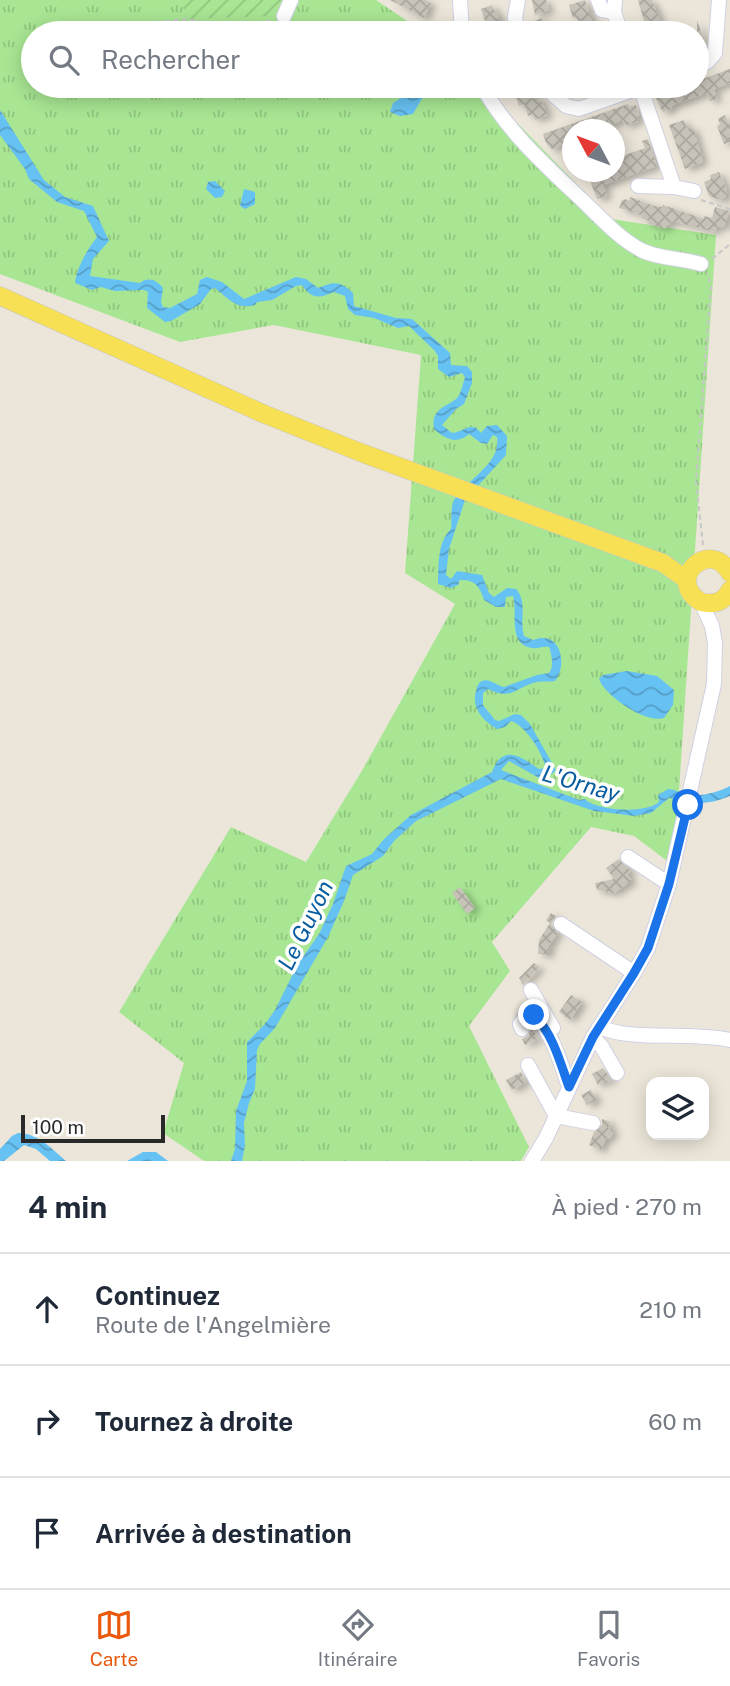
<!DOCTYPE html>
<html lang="fr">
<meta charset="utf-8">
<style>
body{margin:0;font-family:"Public Sans",sans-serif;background:#f6f6f7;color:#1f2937}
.controls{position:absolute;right:21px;bottom:21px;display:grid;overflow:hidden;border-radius:14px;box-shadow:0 4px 18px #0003}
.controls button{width:63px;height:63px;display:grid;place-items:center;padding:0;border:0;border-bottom:2px solid #e0e1e3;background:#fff;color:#1f2937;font:35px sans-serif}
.compass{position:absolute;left:562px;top:119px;width:63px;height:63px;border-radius:50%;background:#fff;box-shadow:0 4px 18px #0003;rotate:311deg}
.scale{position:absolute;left:21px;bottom:18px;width:144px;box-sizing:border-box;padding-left:7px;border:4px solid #292929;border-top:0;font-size:19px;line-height:24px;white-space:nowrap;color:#292929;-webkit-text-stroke:5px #fff;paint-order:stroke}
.stop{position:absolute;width:21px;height:21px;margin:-16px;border:5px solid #1a73e8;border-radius:50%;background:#fff}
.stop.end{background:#1a73e8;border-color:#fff;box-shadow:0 2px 7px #0008}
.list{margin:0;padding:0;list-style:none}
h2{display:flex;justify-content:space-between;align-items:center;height:91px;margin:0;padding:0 28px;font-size:30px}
h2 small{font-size:23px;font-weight:400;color:#747a83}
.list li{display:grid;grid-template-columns:46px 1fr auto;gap:21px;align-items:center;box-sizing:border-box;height:112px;padding:0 28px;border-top:2px solid #e0e1e3}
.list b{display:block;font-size:26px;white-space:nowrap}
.list p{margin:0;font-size:23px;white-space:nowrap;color:#747a83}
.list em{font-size:23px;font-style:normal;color:#747a83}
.icon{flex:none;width:38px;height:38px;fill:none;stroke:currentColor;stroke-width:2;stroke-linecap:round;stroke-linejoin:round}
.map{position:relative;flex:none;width:730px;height:1161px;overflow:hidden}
.search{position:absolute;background:#fff;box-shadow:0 4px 18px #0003;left:21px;right:21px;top:21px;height:77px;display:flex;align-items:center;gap:18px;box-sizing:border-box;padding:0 24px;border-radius:38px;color:#747a83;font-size:26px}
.sheet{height:427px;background:#fff}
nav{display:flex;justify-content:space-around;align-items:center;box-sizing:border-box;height:98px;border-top:2px solid #e0e1e3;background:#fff;font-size:19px;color:#747a83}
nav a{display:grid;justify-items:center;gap:4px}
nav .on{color:#ea580c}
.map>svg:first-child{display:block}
.grass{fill:url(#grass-tufts)}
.garden{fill:url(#garden-furrows)}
.water{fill:url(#water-waves)}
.building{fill:url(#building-cross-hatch);filter:url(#shadow)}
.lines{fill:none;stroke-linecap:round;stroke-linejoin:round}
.minor-casing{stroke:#cfd1e3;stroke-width:16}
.major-casing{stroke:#c7c7c7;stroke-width:19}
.path{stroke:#c7c7c7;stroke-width:2;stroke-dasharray:5 3.5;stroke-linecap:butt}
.minor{stroke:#fff;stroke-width:14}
.major{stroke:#f7e054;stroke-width:18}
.route{stroke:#1a73e8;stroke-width:9}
.labels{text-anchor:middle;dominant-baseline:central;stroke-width:7;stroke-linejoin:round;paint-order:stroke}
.water-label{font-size:23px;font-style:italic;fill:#075d9f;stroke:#fff}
</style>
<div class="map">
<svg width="730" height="1161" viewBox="0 0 730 1161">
<defs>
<pattern id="grass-tufts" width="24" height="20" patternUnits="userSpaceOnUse" patternTransform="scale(1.75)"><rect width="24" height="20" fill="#a8e693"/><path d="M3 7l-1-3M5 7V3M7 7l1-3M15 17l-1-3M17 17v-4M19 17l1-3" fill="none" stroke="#91c57f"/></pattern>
<pattern id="garden-furrows" width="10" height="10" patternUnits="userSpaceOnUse" patternTransform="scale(1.75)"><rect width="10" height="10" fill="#a8e693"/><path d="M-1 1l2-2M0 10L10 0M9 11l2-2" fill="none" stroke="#91c57f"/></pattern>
<pattern id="water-waves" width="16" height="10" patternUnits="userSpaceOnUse" patternTransform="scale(1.75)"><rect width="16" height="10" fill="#67c2f4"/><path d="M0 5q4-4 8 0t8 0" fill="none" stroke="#559ec6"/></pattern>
<pattern id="building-cross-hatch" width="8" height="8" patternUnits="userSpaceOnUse" patternTransform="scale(1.75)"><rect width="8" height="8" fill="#c7c3b9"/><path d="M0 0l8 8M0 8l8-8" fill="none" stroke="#aba89f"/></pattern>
<filter id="shadow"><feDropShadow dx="5.5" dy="3" stdDeviation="3.5" flood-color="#0004"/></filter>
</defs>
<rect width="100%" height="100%" fill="#ece6da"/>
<polygon class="grass" points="0,0 178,0 187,14 292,0 376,0 425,33 33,33 33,86 481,86 611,219 716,235 674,866 634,836 591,827 492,942 510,971 469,1026 529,1147 521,1161 204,1161 163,1133 184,1063 119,1012 231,827 306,862 363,769 455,604 405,573 421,355 274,325 180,342 0,274"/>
<polygon class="garden" points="178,0 289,0 279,16 186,19 187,14"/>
<g class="water">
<polygon points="415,89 423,97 413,114 400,116 390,112 393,103"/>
<path d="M 0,110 L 44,180 L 65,197 L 93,206 L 109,241 L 93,259 L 90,276 L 140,283 C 148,276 157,280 163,288 L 161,302 L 163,307 L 170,308 L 197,294 L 200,280 L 207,277 L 222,282 L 244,299 L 296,277 L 306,279 L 318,288 C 334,282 339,280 353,293 L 354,306 L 396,318 L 412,319 L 450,353 L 451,365 L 467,366 L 472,372 L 472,383 L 464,404 L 456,409 L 442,425 L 452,433 C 464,432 472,420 481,433 L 487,426 L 497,425 L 507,436 L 506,455 L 465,500 L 449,549 L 446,575 L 451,579 L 457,571 L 482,575 L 489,593 L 494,597 L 507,588 L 516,589 C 528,602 519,620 524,636 L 533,640 C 561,629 568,665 555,681 C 549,682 543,681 537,682 C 515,687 513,701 488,689 L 483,693 L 483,705 L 495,720 L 499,721 L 515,714 L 521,715 L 530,724 L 556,770 L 552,774 L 539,778 L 509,761 L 501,770 L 579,800 L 585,799 C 596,811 646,814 659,802 L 658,795 L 668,789 C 675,789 679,793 685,794 C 698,798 719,792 730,786 L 730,796 C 705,806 695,804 669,798 L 651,813 L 634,816 L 611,813 L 594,811 L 501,779 L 416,821 L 394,841 L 383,856 L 353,875 L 344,901 L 328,937 L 275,1028 L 260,1044 L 257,1050 L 255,1089 L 249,1103 L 244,1123 L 245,1145 L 242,1161 L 231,1161 L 235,1149 L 236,1111 L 247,1081 L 247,1042 L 265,1024 L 275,1010 L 298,964 L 319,934 L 333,904 L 346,866 L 372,854 L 384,839 L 411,815 L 492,772 C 503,743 521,757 539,769 L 546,768 C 542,752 526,726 511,721 L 505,727 L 497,729 C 483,721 471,708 476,691 C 477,687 478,683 482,681 C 490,678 497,686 504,687 L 537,675 L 549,673 C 554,667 552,655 549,647 C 542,646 538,649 532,648 C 507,645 518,611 513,596 L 506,597 L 505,607 L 496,607 L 484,600 C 480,587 475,579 460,580 L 458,585 L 451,588 L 438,584 C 439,564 437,543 451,529 C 452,520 450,508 454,500 C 466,479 501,465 497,437 L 493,435 L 487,444 L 481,443 L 469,434 C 457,445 445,439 434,429 C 431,409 444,408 456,399 C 461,395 463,383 465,377 L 462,373 L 449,377 L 438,369 L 438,356 L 435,351 L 409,326 L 398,328 L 374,318 L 355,315 L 348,309 L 345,296 L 334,292 C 320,298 312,300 302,285 L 296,286 L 272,300 L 257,302 L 255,305 C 236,310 229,299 215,288 L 211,289 L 200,304 L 171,321 L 165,322 L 147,308 L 148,292 L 144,290 L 115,291 L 101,287 L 92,290 L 75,283 C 77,267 87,250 97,237 L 84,211 L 57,202 L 29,179 L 25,169 L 0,135 Z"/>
<polygon points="215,181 225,191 222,197 215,198 206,189 208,182"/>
<polygon points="244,189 255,192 255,204 245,209 240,206"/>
<path d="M 627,671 L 657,676 L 674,690 L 673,705 L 664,718 C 646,724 605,696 599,679 L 603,675 Z"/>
<path d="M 18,1133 C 38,1133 52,1149 66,1161 L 50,1161 L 36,1149 L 24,1145 L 4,1161 L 0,1161 L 0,1149 L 12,1136 Z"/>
<polygon points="143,1152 156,1152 168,1161 127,1161"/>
</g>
<g class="building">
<polygon points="390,0 426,0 431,3 424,18"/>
<polygon points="532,0 546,0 549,10 535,15"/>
<polygon points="585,0 593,24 598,22 603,33 586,33 583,23 579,24 576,17 573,18 569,5"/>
<polygon points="638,0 652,0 660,21 646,28"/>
<polygon points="492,5 495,12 497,12 504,33 489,33 481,9"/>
<polygon points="542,18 548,33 536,33 529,23"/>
<polygon points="697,20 705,42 697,56"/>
<polygon points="730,69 730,83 714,89 717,99 709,101 707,93 673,105 670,110 663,112 660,107 656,98 663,95 662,93 677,87 699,86 697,81"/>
<polygon points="513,86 527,86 532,99 538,96 548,115 535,120 533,114 528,116 524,104 519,106"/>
<polygon points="628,104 629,107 636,105 640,117 638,117 639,121 625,126 623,120 597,130 572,130 572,161 565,144 552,149 546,143 543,134"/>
<polygon points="725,115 730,126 730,142 724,144 717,126 720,124 718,119"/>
<polygon points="684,120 687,129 693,127 703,162 685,169 669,125"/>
<polygon points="648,139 657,166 603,185 607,196 597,199 587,172 614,172 614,159 645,148 642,141"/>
<polygon points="719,172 727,190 724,201 709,196 704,182 711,179 710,175"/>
<polygon points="630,197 654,206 662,207 663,205 704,219 704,216 712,218 715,207 729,211 724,228 717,226 715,232 672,221 670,225 667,224 665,229 648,224 649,221 641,218 642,215 619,208 622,201 625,199 629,201"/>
<polygon points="619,859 631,871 627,874 632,881 614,893 597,890 595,883 614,879 606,868"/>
<polygon points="460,887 475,908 467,914 452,893"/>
<polygon points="551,913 556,916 551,924 558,933 549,945 549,955 538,954 539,940 550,923 546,920"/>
<polygon points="534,963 540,967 523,985 519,978"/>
<polygon points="571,995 582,1002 570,1020 559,1012"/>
<polygon points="531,1028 540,1040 537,1041 536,1039 525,1045 522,1039 529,1035"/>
<polygon points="603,1068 612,1081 609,1083 607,1079 598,1085 592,1074"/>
<polygon points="521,1072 526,1082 512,1090 506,1080"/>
<polygon points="591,1090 597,1100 587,1105 581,1095"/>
<polygon points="602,1119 611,1122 608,1128 614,1130 610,1139 606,1138 601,1150 589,1145 594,1132 602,1125"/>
</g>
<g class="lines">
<g class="minor-casing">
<g id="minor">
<polyline points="460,0 462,33"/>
<polyline points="598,0 602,10 614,12"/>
<polyline points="615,0 614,12 621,33"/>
<polyline points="284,16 291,0"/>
<polyline points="518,33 515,17 518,0"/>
<polyline points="697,66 707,62 715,53 719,0"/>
<path d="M 482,86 C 506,130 545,165 581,199 C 600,217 619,239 643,251 C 661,259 681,258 701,264"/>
<polyline points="544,86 566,106 579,109 644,86"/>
<polyline points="638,186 674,187 640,86"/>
<polyline points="674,187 694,191"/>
<polyline points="628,857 669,884"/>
<polyline points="561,924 634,973"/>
<polyline points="531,990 553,1028"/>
<path d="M 599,1027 C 634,1042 689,1031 730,1040"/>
<path d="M 522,1029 L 520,1024 L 527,1015 C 549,1017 562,1068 569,1087"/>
<polyline points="593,1037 602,1047 617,1073"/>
<polyline points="528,1065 556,1116 593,1123"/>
<polyline points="532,1161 546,1138 593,1037 634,973 648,948 669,884 714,684 715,643 712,626 701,602"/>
</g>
</g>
<g class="major-casing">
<g id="major">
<polyline points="0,296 264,414 362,453 663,563 687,580"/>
<path d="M 730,573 C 710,537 664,580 701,602 C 714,605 724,602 730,590"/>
</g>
</g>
<g class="path">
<polyline points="107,33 148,23 186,19 240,28 271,20"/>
<polyline points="701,200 730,209"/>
<polyline points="712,259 730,244"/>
<polyline points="703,545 696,481 711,286 707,273"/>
</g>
<use href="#minor" class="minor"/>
<use href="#major" class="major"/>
</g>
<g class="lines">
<path class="route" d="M 534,1015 C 553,1034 560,1062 569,1087 L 593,1037 L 634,973 L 648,948 L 669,884 L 688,805"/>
</g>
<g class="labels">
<g class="water-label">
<text transform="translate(581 783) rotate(16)">L'Ornay</text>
<text transform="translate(305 925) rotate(-64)">Le Guyon</text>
</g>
</g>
</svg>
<div class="controls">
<button><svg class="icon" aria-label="layers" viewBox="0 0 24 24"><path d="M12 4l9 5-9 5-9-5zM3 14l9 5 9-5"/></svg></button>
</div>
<svg class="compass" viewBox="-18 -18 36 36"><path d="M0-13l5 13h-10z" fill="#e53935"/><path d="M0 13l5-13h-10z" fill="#747a83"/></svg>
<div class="scale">100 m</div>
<div class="stop" style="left:688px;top:805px"></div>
<div class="stop end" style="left:534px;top:1015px"></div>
<div class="search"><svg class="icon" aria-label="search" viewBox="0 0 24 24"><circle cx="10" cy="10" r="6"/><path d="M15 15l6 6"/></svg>Rechercher</div>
</div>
<section class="sheet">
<h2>4 min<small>À pied · 270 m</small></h2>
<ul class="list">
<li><svg class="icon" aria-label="ahead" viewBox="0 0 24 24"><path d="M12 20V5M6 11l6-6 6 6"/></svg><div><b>Continuez</b><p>Route de l'Angelmière</p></div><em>210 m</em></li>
<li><svg class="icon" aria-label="right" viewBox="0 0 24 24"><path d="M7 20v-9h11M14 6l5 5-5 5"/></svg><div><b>Tournez à droite</b></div><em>60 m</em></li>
<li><svg class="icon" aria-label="arrive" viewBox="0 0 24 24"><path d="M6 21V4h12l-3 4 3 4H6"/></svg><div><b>Arrivée à destination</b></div></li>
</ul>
</section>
<nav>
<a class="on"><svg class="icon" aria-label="map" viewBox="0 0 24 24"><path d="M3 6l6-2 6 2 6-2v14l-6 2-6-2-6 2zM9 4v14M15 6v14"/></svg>Carte</a>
<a><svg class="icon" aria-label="directions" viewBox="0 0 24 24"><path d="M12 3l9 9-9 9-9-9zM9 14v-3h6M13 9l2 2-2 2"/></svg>Itinéraire</a>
<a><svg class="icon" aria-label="saved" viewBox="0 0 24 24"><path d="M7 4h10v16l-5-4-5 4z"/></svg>Favoris</a>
</nav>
